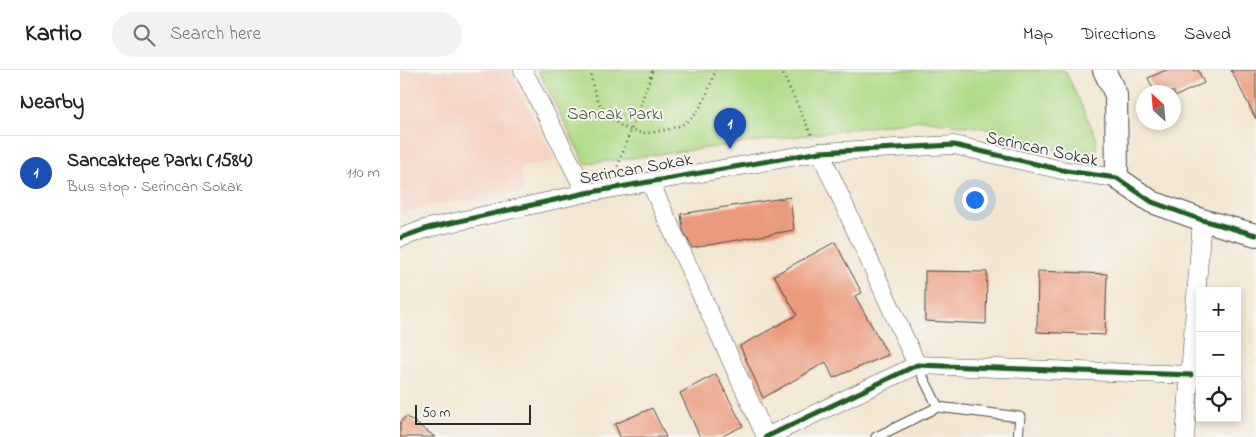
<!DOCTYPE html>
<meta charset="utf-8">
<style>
body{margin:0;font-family:"Indie Flower",sans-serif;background:#f2f2f2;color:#222}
.controls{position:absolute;right:15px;bottom:15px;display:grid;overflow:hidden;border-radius:0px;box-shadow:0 2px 8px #0003}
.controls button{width:45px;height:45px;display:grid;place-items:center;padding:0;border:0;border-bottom:1px solid #e0e0e0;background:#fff;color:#222;font:25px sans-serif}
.compass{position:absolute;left:736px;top:15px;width:45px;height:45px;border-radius:50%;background:#fff;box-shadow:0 2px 8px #0003;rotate:334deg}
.scale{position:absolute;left:15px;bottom:12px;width:116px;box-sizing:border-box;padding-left:5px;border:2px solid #2b2b2b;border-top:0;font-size:14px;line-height:18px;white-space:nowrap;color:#2b2b2b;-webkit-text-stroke:4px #f6f6f2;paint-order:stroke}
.you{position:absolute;left:574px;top:129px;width:18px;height:18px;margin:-12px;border:4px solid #fff;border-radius:50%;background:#1a73e8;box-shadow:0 0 0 8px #1a73e833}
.badge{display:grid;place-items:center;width:32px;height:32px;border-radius:50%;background:#7c3aed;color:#fff;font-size:16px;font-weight:700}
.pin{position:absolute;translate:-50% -41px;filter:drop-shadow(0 1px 2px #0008)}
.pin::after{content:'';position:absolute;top:26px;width:18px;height:15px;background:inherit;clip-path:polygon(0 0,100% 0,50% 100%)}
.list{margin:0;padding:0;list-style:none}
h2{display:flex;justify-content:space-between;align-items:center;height:65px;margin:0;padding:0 20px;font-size:21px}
h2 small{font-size:16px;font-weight:400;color:#767676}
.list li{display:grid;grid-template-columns:32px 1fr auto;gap:15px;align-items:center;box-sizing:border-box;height:75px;padding:0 20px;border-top:1px solid #e0e0e0}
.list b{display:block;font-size:19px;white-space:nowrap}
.list p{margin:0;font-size:16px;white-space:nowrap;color:#767676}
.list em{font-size:16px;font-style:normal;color:#767676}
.icon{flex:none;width:28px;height:28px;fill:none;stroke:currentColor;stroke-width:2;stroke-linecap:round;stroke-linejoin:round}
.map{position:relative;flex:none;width:856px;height:367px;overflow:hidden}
header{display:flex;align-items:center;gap:30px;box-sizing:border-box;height:70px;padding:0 25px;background:#fff;border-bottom:1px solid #e0e0e0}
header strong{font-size:24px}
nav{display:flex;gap:28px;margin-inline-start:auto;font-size:18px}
.search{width:350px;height:45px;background:#f2f2f2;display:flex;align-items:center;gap:12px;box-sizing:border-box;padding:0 18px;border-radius:28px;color:#767676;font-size:19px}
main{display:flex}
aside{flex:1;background:#fff}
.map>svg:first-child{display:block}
.built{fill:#f6d2c3}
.green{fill:#afda86;stroke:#6d8258}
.building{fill:#eb9b7d}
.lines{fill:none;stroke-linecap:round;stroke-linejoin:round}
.service-casing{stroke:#494744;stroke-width:11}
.minor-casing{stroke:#494744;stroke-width:19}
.tertiary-casing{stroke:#494744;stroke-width:24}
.path{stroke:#494744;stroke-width:2.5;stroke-dasharray:1 4;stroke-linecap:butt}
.service{stroke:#fff;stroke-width:9}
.minor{stroke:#fff;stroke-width:18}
.tertiary{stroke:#fff;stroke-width:22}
.cycleway-casing{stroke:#f6f6f2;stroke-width:8}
.cycleway{stroke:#1b5e20;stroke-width:5}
.labels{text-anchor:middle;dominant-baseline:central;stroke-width:4;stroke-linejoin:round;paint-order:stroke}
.park-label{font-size:18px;fill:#4c5742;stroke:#f6f6f2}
.street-label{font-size:18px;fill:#2b2b2b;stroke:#f6f6f2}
</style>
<header>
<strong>Kartio</strong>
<div class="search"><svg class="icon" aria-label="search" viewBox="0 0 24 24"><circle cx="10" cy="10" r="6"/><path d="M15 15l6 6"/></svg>Search here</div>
<nav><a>Map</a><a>Directions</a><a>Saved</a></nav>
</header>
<main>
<aside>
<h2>Nearby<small></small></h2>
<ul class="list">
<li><span class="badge" style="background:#1a4fb4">1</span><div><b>Sancaktepe Parkı (1584)</b><p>Bus stop · Serincan Sokak</p></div><em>110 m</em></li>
</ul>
</aside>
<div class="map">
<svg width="856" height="367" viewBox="0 0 856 367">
<rect width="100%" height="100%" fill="#f6f6f2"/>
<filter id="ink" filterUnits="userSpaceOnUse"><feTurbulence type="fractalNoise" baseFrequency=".02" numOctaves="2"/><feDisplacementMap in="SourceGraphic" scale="10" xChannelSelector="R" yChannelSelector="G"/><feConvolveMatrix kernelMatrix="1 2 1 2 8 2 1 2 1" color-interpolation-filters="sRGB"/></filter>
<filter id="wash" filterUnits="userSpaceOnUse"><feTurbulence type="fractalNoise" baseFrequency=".0096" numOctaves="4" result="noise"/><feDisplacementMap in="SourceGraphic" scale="20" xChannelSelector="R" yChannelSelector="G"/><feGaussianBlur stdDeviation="1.12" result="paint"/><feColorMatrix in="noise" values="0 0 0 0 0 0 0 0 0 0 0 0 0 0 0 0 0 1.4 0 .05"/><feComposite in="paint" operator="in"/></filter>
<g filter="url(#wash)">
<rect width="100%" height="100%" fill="#f2e6d0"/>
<polygon class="built" points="0,0 109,0 155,91 120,98 125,122 28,136 0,145"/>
<polygon class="green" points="138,0 665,0 697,69 695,85 672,85 589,59 522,50 185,94"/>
<g id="blocks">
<g class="building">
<polygon points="766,0 798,0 804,13 774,27 774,22 755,22 748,8"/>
<polygon points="831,0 856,0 856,49"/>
<polygon points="390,127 394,160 292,178 283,159 281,144"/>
<polygon points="435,172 462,223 455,226 488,285 433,308 426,292 363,328 340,276 397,245 374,205"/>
<polygon points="525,201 587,202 586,254 525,251"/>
<polygon points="638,201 707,204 705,265 637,262"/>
<polygon points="316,304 343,356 320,367 300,367 280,323"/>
<polygon points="252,338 266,367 220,367 215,354"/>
<polygon points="6,346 35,367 0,367 0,353"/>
</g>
</g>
</g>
<g filter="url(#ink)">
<use href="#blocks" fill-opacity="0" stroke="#494744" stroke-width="1"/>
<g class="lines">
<g class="service-casing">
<g id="service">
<polyline points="517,295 538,337"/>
<polyline points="476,367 538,337 620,347 618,367"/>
</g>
</g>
<g class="minor-casing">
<g id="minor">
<polyline points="123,0 186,123"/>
<polyline points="420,82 517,295"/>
<polyline points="250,112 366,367"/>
<polyline points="0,168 28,158 186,123 420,82 554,75 666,101 717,108"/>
<polyline points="366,367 517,295 791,305"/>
<polyline points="785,367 802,150"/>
</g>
</g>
<g class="tertiary-casing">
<polyline id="tertiary" points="704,0 716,25 717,108 752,132 802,150 856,165"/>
</g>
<g class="path">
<path d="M 191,0 C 191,31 213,62 246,63 C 252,63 259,61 265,60 C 273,58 282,56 289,50 C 304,39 309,16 316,0"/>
<polyline points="381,0 413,68"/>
<polyline points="216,101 253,0"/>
</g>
<use href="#service" class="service"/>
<use href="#minor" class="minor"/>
<use href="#tertiary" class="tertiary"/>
<g class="cycleway-casing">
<g id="cycleway">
<polyline points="0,168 28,158 186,123 420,82 554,75 666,101 717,108 752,132 802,150 856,165"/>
<polyline points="366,367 517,295 791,305"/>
</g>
</g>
<use href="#cycleway" class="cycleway"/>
</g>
</g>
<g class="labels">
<g class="park-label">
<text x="215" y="45">Sancak Parkı</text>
</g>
<g class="street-label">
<text transform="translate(642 80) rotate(12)">Serincan Sokak</text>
<text transform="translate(236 100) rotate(-10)">Serincan Sokak</text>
</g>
</g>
</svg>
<div class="controls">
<button>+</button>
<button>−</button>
<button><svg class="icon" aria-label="locate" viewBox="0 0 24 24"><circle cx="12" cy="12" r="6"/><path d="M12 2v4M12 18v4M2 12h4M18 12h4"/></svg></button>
</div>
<svg class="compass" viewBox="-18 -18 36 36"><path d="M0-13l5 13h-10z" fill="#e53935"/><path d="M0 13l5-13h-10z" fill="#767676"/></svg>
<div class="scale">50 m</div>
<div class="you"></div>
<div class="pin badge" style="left:330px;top:79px;background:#1a4fb4">1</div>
</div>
</main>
